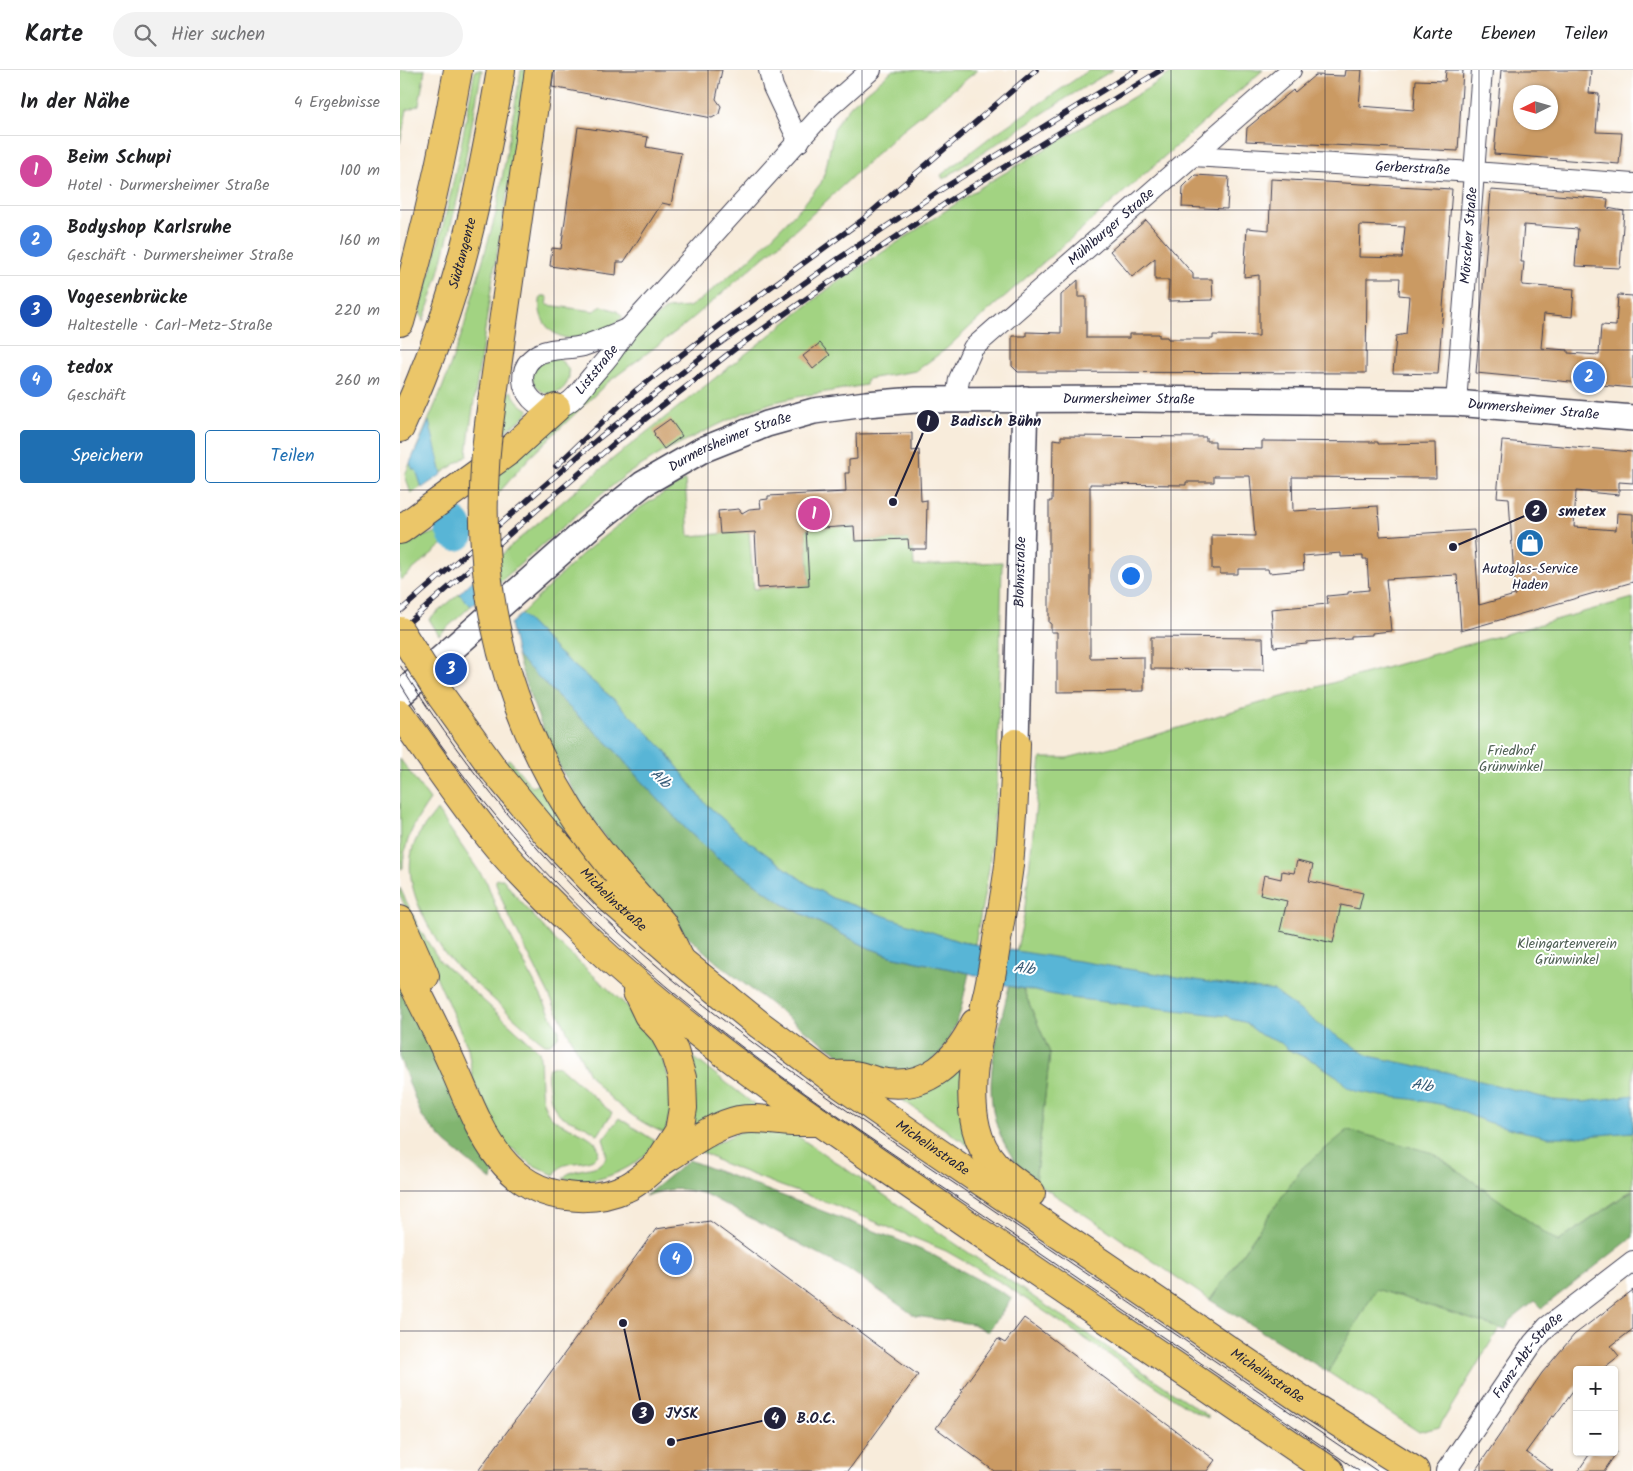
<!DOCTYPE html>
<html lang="de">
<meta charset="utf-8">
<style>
body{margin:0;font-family:Kalam,sans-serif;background:#f2f2f2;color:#202124}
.controls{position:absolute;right:15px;bottom:15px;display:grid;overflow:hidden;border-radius:5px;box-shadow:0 1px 4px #0004}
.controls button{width:45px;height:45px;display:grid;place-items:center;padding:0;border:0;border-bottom:1px solid #e0e0e0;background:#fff;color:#202124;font:25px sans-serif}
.compass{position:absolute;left:1113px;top:15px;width:45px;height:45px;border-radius:50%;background:#fff;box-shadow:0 1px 4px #0004;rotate:265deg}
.you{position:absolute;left:730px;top:505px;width:18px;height:18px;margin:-12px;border:4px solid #fff;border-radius:50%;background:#1a73e8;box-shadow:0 0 0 8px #1a73e833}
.badge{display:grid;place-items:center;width:32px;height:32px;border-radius:50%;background:#1f6fb2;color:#fff;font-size:16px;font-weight:700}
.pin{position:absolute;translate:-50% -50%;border:2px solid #fff;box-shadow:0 1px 5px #0006}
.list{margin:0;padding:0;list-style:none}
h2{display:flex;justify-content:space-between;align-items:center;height:65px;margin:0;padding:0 20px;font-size:21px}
h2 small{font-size:16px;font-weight:400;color:#757577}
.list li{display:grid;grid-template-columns:32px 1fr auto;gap:15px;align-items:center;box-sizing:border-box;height:70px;padding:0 20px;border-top:1px solid #e0e0e0}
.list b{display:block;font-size:19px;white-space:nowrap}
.list p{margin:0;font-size:16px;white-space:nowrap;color:#757577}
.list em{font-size:16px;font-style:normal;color:#757577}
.actions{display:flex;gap:10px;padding:15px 20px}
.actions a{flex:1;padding:11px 0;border:1px solid #1f6fb2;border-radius:5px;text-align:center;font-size:18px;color:#1f6fb2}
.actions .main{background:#1f6fb2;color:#fff}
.icon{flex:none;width:28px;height:28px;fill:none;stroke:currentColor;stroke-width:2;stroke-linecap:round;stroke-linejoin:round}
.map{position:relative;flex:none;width:1233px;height:1401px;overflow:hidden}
header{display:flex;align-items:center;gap:30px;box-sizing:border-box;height:70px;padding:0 25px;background:#fff;border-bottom:1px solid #e0e0e0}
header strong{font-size:24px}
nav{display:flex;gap:28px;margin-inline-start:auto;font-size:18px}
.search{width:350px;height:45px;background:#f2f2f2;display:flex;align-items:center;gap:12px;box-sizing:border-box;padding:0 18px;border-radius:28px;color:#757577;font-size:19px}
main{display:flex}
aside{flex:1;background:#fff}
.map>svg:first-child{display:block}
.green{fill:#a2d382;stroke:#627a5e}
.forest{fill:#81b570;stroke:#526c56}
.water{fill:#58b5d6;stroke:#3d6c88}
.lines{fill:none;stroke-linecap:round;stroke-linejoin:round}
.river{stroke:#58b5d6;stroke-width:38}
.building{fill:#ca9a63;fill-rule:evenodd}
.minor-casing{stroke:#424053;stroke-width:22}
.tertiary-casing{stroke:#424053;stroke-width:28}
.primary-casing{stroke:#424053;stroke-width:30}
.trunk-casing{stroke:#424053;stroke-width:30}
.minor{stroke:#fff;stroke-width:20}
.tertiary{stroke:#fff;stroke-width:25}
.primary{stroke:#ebc669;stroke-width:28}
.trunk{stroke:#ebc669;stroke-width:28}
.tram{stroke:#22223b;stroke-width:1}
.rail-casing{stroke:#22223b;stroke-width:5.5}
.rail{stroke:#fff;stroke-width:4;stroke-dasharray:11;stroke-linecap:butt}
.primary-bridge-casing{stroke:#424053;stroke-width:30;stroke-linecap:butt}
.trunk-bridge-casing{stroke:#424053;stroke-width:30;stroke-linecap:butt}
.primary-bridge{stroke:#ebc669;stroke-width:28}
.trunk-bridge{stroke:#ebc669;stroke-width:28}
.grid{fill:none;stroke:#22223b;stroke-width:1;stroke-opacity:0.55}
.labels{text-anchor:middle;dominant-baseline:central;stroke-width:4;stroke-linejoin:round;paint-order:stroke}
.street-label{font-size:14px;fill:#22223b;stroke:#fff}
.poi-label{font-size:14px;fill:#22223b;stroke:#fff}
.park-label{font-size:14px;fill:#4f6054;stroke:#fff}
.water-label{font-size:15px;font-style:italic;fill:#385d79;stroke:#fff}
.leader{fill:none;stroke:#22223b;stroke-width:2}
.callout-dot{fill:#22223b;stroke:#fff;stroke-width:2}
.mark-label{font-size:15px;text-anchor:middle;font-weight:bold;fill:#fff}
.callout-label{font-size:15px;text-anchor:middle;font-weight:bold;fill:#22223b;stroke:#fff;stroke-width:4;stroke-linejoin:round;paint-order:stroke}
</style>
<header>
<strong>Karte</strong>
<div class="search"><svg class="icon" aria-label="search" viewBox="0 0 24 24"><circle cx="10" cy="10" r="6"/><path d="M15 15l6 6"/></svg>Hier suchen</div>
<nav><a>Karte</a><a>Ebenen</a><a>Teilen</a></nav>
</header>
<main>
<aside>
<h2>In der Nähe<small>4 Ergebnisse</small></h2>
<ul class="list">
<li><span class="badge" style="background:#d1479c">1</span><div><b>Beim Schupi</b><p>Hotel · Durmersheimer Straße</p></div><em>100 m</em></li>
<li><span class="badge" style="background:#3f7fe0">2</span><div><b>Bodyshop Karlsruhe</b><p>Geschäft · Durmersheimer Straße</p></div><em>160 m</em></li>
<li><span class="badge" style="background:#1a4fb4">3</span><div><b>Vogesenbrücke</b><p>Haltestelle · Carl-Metz-Straße</p></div><em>220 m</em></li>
<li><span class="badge" style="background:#3f7fe0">4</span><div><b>tedox</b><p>Geschäft</p></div><em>260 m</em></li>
</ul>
<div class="actions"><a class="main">Speichern</a><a>Teilen</a></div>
</aside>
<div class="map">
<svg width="1233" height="1401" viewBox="0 0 1233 1401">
<rect width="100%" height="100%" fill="#fff"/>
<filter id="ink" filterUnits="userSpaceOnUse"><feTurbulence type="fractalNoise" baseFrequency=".02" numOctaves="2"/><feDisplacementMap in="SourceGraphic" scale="10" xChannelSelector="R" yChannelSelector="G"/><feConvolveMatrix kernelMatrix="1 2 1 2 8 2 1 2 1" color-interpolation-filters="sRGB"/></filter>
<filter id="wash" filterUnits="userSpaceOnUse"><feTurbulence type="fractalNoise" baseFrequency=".0096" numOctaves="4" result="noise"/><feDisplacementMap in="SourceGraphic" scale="20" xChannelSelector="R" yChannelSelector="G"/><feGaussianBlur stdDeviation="1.12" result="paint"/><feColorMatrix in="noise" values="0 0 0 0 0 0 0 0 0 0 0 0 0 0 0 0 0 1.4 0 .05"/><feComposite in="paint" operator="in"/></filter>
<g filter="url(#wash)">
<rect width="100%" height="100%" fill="#f8ecdb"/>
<g class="green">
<polygon points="0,0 25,0 19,35 7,40 0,73"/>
<path d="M 75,0 L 82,0 L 59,123 L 38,207 L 23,252 L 20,241 L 20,236 C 45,159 61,80 75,0 Z"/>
<polygon points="121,0 128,0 93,207 70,358 67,386 11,424 5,405 43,316 64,257 96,143"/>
<polygon points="493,0 578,0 502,60 392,163 286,254 207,313 129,388 96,426 98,402 215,293 239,262 258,245 267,239 289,237 300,230 350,189 404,134 421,113 426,98 434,59 439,50 452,34"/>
<polygon points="689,0 713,0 668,27 543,109 541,105 589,68"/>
<polygon points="775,0 863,0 571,256 546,279 516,301 467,309 466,315 397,327 371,333 341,344 268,379 226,405 182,440 100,512 90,496 113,474 215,387 433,215 581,117 750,17"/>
<path d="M 141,226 L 146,226 L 148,229 L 147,235 L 194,241 L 202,236 L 217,241 L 223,247 C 219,250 215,255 211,257 C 202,262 175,270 166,268 C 146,263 136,245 141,226 Z"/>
<path d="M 153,287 C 192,300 150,348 132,309 L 134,297 Z"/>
<path d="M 111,321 C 116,330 120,335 129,340 L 122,349 L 103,363 L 107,324 Z"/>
<polygon points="285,410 289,466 349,462 354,519 410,515 406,459 454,456 455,471 508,469 513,479 514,496 602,492 597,714 589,799 575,874 561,872 509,856 432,828 406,813 344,769 305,733 263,678 218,633 159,583 121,544 181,485 238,439"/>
<polygon points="15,461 17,468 41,461 44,473 1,510 0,508 0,472"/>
<polygon points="59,524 71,536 39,565 29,549"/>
<polygon points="1233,528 1233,1119 1158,1172 1033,1083 902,1098 810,1230 696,1152 635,1112 650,983 623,919 609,916 624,846 641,688 667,688 740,670 836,640"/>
<path d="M 0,689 L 30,730 C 18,747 7,765 4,786 C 3,790 3,794 3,798 L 1,799 Z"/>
<polygon points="109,689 132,717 143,712 194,797 103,694"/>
<path d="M 37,740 L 87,813 L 97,840 L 159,961 L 158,967 L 150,974 L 145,974 L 137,968 C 119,952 101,936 83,920 C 70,909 57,898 46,885 C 40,877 35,868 30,859 C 16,833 3,802 15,772 C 20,760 30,750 37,740 Z"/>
<path d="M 97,809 L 103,809 L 114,824 L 156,871 L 253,960 L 274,1025 L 265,1063 C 238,1053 206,1028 189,1004 L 106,840 L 96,814 L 96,810 Z"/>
<path d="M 0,818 L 20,860 L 40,891 L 139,981 C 144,1006 133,1039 160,1053 C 171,1059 186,1063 195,1072 C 209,1094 177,1091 165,1095 C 160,1096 157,1101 154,1105 L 129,1093 L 112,1078 L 109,1081 L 97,1064 L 73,1010 L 68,978 L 0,825 Z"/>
<polygon points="288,983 359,1038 297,1059 287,1053"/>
<path d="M 155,996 L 160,997 L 212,1043 L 198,1065 C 176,1045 152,1057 149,1017 C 148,1011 147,1004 149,998 Z"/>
<polygon points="561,996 572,1078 498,1027"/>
<path d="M 219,1048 L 255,1071 C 246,1093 206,1111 183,1111 C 176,1111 169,1109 163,1108 C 176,1092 218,1108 203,1069 Z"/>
<polygon points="348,1058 396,1065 808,1346 808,1348 793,1341 602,1213 546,1181 432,1134 381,1116 322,1093 300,1081"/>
<polygon points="976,1218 1100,1257 1039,1357 1019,1362 928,1302"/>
</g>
<g class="forest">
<polygon points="117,586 171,639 212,677 241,711 288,761 317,788 349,809 383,834 469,878 491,886 569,903 560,943 550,968 540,984 525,996 493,1005 449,991 403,959 316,892 275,855 214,780 184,738 163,703 148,672 130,626"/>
<polygon points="0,909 94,1100 92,1111 45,1072 22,1047 0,989"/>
<path d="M 609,916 L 623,919 L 650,983 L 635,1112 C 630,1106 623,1102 618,1096 C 614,1091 611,1085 608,1080 C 576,1027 597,971 609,916 Z"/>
<polygon points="948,1060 1033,1083 1158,1172 1233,1120 1233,1167 1142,1238 1135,1231 1111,1250 1105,1260 976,1219 928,1302 810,1230 902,1098"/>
<path d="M 289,1090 L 498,1170 L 533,1185 L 612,1228 L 588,1262 L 573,1254 L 515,1246 L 451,1201 L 305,1124 C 278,1117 271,1118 245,1126 Z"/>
</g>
<g class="water">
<polygon points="29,351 42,404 22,418 16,400 13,400 10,393"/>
<polygon points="79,504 100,512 71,536 59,524"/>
<polygon points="121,544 159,583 218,633 263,678 305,733 344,768 406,813 432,828 561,872 808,912 874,921 921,956 969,986 1046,1002 1153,1030 1184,1032 1233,1025 1233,1062 1176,1067 1149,1067 1116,1060 1087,1052 1045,1035 1011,1029 981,1026 956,1021 948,1018 938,1007 915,992 887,979 881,973 861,965 844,952 831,949 827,946 670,928 609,916 569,903 491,886 469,878 383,834 349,809 317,788 288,761 241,711 212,677 171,639 117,586 110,554"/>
</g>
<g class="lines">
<polyline class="river" points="53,456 56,462"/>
</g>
<g id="blocks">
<g class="building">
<polygon points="154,0 322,0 316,29 321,36 319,44 312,48 152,17"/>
<polygon points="945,0 962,0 959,36 1014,40 1016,10 1045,11 1046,0 1063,0 1058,81 846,71 847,58 893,20 895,22 915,5 944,6"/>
<path d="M 1101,0 L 1191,0 L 1189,23 L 1199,24 L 1196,62 L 1222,63 L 1219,94 L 1094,84 ZM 1120,22 L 1150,22 L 1150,52 L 1120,52 Z"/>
<polygon points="178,57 248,67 246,77 281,83 271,135 262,133 224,192 217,192 216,205 150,196 152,178 161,179"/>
<polygon points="795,105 829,107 827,139 782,137 783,117"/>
<path d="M 871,109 L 1052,119 L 1038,304 L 993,303 L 996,266 L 1006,264 L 1009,226 L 999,225 L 1000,208 L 967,208 L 966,303 L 618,302 L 612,296 L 612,266 L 626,266 L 626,262 L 661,263 L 661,225 L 678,210 L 678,227 L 686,227 L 686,268 L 729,268 L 729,264 L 759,264 L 759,267 L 767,267 L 768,269 L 813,269 L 813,265 L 859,266 L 859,205 L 844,207 L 847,158 L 869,160 ZM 960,155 L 1005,157 L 1002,188 L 959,187 Z"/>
<polygon points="1091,120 1208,129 1207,138 1224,141 1220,198 1175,196 1178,159 1124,155 1121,192 1124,192 1122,215 1174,219 1172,247 1144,244 1141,278 1168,280 1168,283 1199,285 1201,255 1216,256 1218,225 1233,226 1233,318 1076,303"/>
<polygon points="746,150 793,204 793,209 812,209 813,230 768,231 769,210 755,210 755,188 732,207 710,181"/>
<polygon points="420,273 430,285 413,299 403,286"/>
<polygon points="270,349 282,366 264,379 254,365 255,364 253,361"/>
<polygon points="512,363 512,381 519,380 521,431 527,430 526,479 509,479 508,469 455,471 454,456 406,459 409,515 358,518 355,462 320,464 318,441 339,439 342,443 349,439 361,438 360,430 368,429 368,426 446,422 445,403 449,403 449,390 457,389 456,364"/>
<polygon points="661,366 806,367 806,371 815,371 815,378 862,379 862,371 978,372 978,374 1035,373 1036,408 892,407 893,441 978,436 980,466 1074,460 1079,535 1115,525 1109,428 1097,427 1102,371 1233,382 1233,413 1219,412 1219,425 1176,421 1174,457 1216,460 1217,443 1233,444 1233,512 1061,561 1057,505 986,509 991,561 972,563 972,565 951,566 951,569 907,572 907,574 874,577 871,539 928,534 927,526 948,524 948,522 969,520 967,489 963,489 963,486 941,487 941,483 903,486 904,500 869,503 868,499 838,499 838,504 820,504 820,499 812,499 812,465 855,466 850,406 814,406 814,412 786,412 786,415 690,414 690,588 744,587 744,621 657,622 657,562 651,562 651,553 649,553 649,431 652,431 653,369 661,370"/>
<polygon points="751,567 863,568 864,600 751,599"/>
<polygon points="897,791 913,795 909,811 963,823 959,839 941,835 933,873 880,861 887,831 860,825 864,805 881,809 882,801 894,803"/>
<polygon points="310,1151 518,1305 448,1401 78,1401 256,1159"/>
<polygon points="1233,1220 1233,1259 1211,1276 1219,1286 1201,1300 1177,1300 1177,1315 1154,1347 1152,1346 1126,1382 1153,1401 1075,1401 1142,1303 1174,1265"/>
<polygon points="624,1248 815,1390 807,1401 594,1401 536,1358 563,1321 561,1320 598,1269 605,1273"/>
<polygon points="1191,1382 1217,1382 1204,1401 1178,1401"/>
</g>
</g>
</g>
<g filter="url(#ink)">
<use href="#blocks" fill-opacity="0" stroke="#424053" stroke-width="1"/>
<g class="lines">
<g class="minor-casing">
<g id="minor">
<polyline points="369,0 373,17 399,72"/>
<path id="s1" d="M 792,86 L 1074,102 L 1233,114"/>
<polyline points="229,258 428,38 471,0"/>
<path d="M 229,258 C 222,267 216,277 209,286 C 202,295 194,303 187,312 C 181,320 175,329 166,334 C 135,352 106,307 135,286 C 147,277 168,280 183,276 C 198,271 214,264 229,258 Z"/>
<path id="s2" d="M 556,330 L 559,309 L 573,278 L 891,0"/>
<path id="s3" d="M 1056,333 L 1082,0"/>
<path id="s4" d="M 1046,1401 L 1133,1273 L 1147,1257 L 1233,1191"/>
</g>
</g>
<g class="tertiary-casing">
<g id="tertiary">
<path id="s5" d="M 0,625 L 193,454 L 243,414 L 302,380 L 367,354 L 414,341 L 466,334 L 516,330 L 735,329 L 1056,333 L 1233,348"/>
<path id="s6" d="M 616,673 L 625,329"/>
</g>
</g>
<g class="primary-casing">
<g id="primary">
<path d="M 0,644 C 32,688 62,734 97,776 C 116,799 139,821 160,842 C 262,944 380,1026 499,1107 C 642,1206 786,1303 930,1401"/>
<path d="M 616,673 C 615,714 613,754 609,795 C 606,820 601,845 597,870 C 594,890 591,910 586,930 C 578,972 566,1015 576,1058 C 584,1092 604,1104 631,1123"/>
<path id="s7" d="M 95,701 L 148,765 L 209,828 L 281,891 L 360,955 L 427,1005 L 526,1074 L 904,1331 L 1015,1401"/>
<polyline points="0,850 25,906"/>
<path d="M 0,889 C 18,924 36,958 52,994 C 77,1049 97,1119 167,1126 C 187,1129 208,1126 226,1118 C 238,1113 247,1103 257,1095 C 262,1091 269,1087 275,1083 C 295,1070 316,1055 339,1050 C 357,1047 374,1051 392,1052 C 401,1052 410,1052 419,1052"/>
<polyline points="237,922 248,945 263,961 274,981 282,1008 283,1038 279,1061 261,1089"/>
<path d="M 428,1005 C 438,1005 449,1004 459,1006 C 466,1008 474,1011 481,1012 C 527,1021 556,991 575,953"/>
</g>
</g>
<g class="trunk-casing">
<g id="trunk">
<path d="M 0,252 C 24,169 43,85 58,0"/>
<path id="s8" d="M 0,358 C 8,339 17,321 24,302 C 63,208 84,100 101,0"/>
<polyline points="0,460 110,380 156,338"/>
<polyline points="217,803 262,853 281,891"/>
</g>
</g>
<use href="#minor" class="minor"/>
<use href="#tertiary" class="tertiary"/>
<use href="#primary" class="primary"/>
<use href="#trunk" class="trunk"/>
<g class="tram">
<path d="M 0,595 C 57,686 123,769 200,844 C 317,957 455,1046 589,1137 C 718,1225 847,1313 977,1401"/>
<path d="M 0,613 C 66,720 150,815 245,898 C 347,988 462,1063 575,1139 C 703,1226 831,1314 959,1401"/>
</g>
<g class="rail-casing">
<g id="rail">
<polyline points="156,396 234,322 330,247 461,151 636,0"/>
<polyline points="0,541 199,368 316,276 438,189 542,119 736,0"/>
<polyline points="0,560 138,439 217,371 336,278 430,212 549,131 761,0"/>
</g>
</g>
<use href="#rail" class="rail"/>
<g class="primary-bridge-casing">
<polyline id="primary-bridge" points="0,561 41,626 95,701"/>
</g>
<g class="trunk-bridge-casing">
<path id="trunk-bridge" d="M 139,0 C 127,89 113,178 101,267 C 96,310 87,354 85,397 C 77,521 104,633 169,739 C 183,762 200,782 217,803"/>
</g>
<use href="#primary-bridge" class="primary-bridge"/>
<use href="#trunk-bridge" class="trunk-bridge"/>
</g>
</g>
<path class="grid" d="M 154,0 L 154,1401M 308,0 L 308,1401M 462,0 L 462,1401M 616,0 L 616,1401M 771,0 L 771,1401M 925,0 L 925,1401M 1079,0 L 1079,1401M 0,140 L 1233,140M 0,280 L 1233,280M 0,420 L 1233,420M 0,560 L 1233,560M 0,700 L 1233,700M 0,841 L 1233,841M 0,981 L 1233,981M 0,1121 L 1233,1121M 0,1261 L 1233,1261"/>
<defs>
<g id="shop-disc" transform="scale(1.4375)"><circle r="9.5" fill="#1f6fb2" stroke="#fff"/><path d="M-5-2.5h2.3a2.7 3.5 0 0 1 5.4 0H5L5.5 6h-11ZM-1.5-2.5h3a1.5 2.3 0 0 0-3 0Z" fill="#fff"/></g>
</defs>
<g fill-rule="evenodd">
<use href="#shop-disc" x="1130" y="473"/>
</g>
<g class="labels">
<g class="street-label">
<text stroke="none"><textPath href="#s1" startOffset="221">Gerberstraße</textPath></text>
<text stroke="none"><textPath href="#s2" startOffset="239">Mühlburger Straße</textPath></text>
<text stroke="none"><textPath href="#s3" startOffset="168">Mörscher Straße</textPath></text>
<text stroke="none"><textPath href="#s8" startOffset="186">Südtangente</textPath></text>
<text transform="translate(197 300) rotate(-51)">Liststraße</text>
<text stroke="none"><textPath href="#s5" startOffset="824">Durmersheimer Straße</textPath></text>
<text stroke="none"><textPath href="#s5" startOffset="1229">Durmersheimer Straße</textPath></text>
<text stroke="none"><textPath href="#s5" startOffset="419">Durmersheimer Straße</textPath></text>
<text stroke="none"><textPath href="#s6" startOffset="171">Blohnstraße</textPath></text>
<text stroke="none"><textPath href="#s7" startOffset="175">Michelinstraße</textPath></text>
<text stroke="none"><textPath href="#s7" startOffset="580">Michelinstraße</textPath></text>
<text stroke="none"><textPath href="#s4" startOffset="142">Franz-Abt-Straße</textPath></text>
<text stroke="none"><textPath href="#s7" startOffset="985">Michelinstraße</textPath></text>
</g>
<g class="poi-label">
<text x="1130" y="499">Autoglas-Service<tspan x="1130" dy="16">Haden</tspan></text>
</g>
<g class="park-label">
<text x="1111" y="681">Friedhof<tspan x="1111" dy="16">Grünwinkel</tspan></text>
<text x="1167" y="874">Kleingartenverein<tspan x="1167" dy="16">Grünwinkel</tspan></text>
</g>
<g class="water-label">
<text transform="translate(260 709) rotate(44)">Alb</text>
<text transform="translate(624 899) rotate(10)">Alb</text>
<text transform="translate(1022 1016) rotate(11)">Alb</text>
</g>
</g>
<path class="leader" d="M493 432L528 351M1053 477L1136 441M223 1253L243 1343M271 1372L375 1348"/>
<g class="callout-dot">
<circle cx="493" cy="432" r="5"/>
<circle cx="1053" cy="477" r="5"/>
<circle cx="223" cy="1253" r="5"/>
<circle cx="271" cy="1372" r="5"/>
<circle cx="528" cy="351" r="12"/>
<circle cx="1136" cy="441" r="12"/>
<circle cx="243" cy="1343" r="12"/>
<circle cx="375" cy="1348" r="12"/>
</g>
<g class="mark-label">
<text x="528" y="356">1</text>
<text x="1136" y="446">2</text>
<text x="243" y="1348">3</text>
<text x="375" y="1353">4</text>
</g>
<g class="callout-label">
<text x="596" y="356">Badisch Bühn</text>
<text x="1182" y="446">smetex</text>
<text x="282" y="1348">JYSK</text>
<text x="416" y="1353">B.O.C.</text>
</g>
</svg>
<div class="controls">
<button>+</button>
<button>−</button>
</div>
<svg class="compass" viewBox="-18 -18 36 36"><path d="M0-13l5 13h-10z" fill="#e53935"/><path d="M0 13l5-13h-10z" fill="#757577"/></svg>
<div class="you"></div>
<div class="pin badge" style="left:414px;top:444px;background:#d1479c">1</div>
<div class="pin badge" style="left:1189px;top:307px;background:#3f7fe0">2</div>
<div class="pin badge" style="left:51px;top:599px;background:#1a4fb4">3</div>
<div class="pin badge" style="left:276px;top:1189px;background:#3f7fe0">4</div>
</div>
</main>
